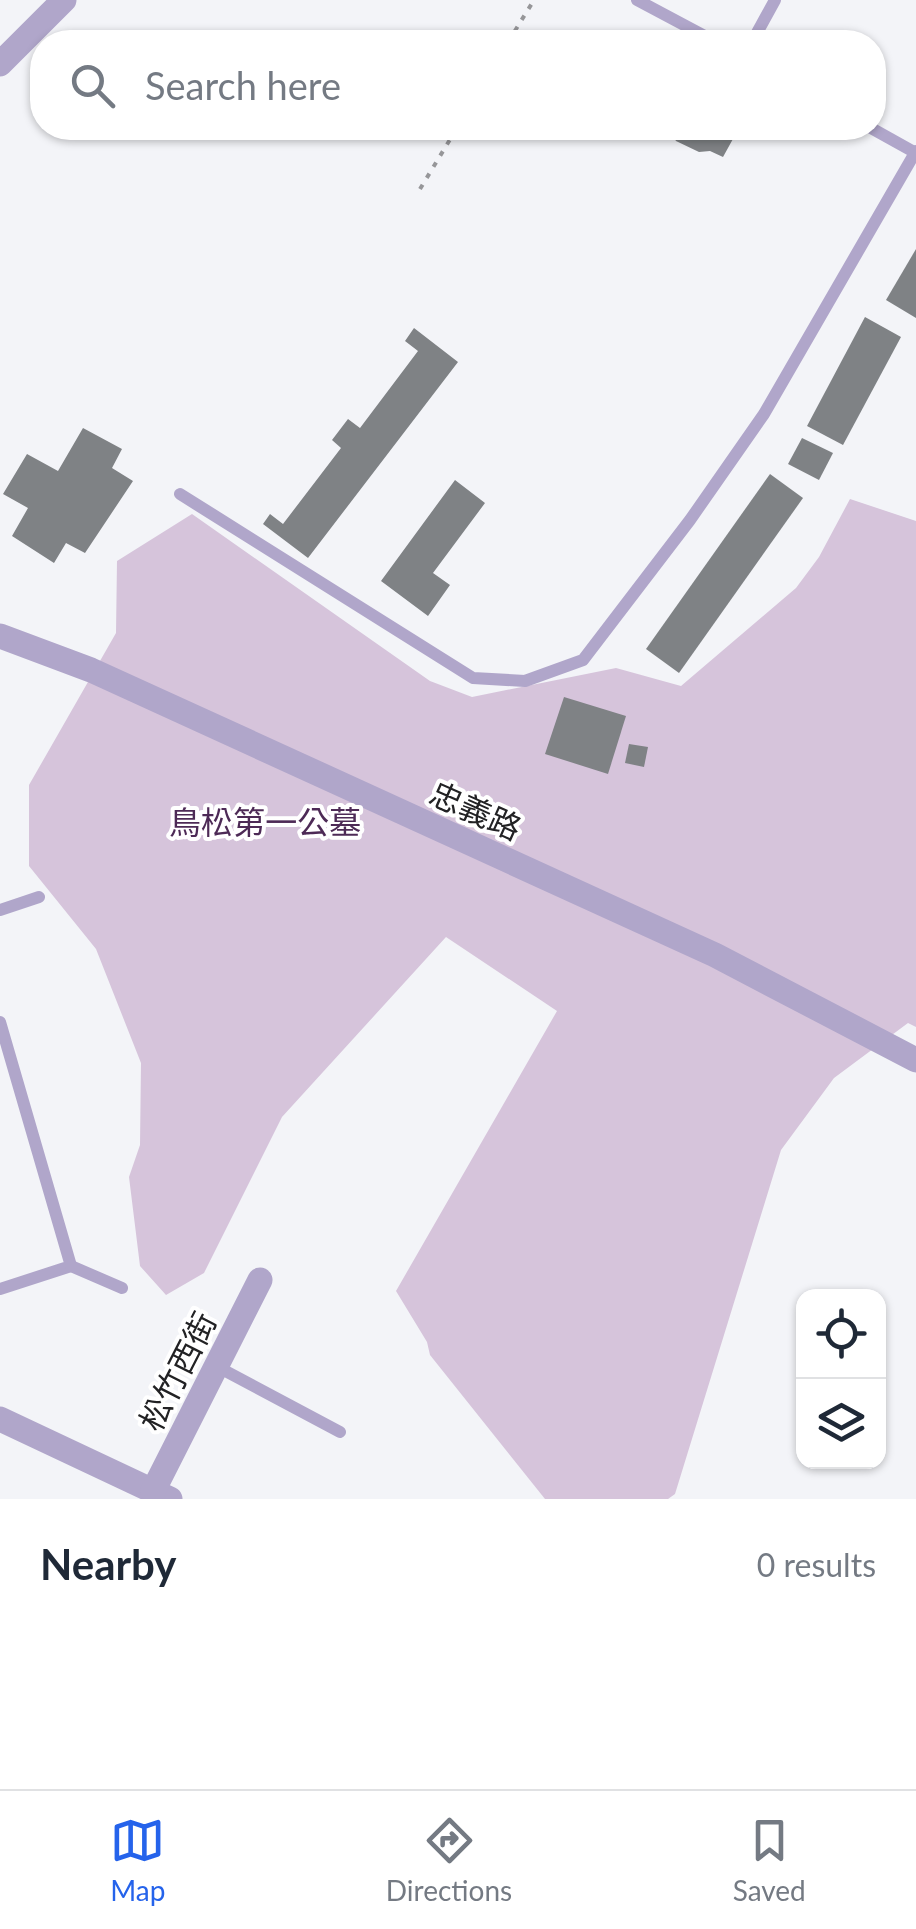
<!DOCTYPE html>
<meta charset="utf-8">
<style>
body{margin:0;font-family:Lato,"Noto Sans TC",sans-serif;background:#f6f6f7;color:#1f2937}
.controls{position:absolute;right:30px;bottom:30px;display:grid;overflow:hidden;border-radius:20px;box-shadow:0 2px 8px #0004}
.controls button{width:90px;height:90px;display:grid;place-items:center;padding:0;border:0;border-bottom:2px solid #e0e1e3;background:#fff;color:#1f2937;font:50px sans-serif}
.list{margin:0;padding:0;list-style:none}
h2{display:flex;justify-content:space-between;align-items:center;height:130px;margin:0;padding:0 40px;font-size:42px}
h2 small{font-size:32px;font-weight:400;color:#747a83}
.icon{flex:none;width:55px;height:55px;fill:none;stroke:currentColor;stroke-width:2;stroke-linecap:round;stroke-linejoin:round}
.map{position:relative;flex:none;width:916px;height:1499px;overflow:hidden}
.search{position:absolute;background:#fff;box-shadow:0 2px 8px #0004;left:30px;right:30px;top:30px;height:110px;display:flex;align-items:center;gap:25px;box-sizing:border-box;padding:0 35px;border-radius:40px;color:#747a83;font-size:38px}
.sheet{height:290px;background:#fff}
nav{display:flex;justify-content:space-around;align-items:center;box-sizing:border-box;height:140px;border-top:2px solid #e0e1e3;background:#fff;font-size:28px;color:#747a83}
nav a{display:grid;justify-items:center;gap:5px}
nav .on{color:#2563eb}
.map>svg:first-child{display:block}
.green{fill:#d6c4db}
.building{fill:#7f8285}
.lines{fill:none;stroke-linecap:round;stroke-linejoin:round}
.path{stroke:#969699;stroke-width:4;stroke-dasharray:5 8;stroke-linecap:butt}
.service{stroke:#b0a6ca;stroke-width:12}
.minor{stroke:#b0a6ca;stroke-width:25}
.labels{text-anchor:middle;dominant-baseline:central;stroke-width:8;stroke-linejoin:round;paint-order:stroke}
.street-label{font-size:32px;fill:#222224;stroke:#fff}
.park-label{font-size:32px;fill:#4d2a56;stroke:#fff}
</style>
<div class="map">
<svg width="916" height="1499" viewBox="0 0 916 1499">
<rect width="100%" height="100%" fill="#f3f4f8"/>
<polygon class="green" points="850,499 916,521 916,1027 908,1023 834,1078 781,1150 675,1494 668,1499 545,1499 430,1355 427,1342 396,1291 557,1011 446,937 282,1117 204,1273 166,1295 140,1266 129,1177 140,1145 141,1063 96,949 29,866 29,785 116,633 117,561 192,514 430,681 472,697 616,668 681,686 796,588 819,557"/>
<g class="building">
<polygon points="668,128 739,128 723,157 710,151 699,152 676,141"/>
<polygon points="916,249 916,318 886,300"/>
<polygon points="865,317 901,337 843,445 807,426"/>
<polygon points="414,328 458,362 308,558 263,524 270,514 283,524 341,448 332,440 348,419 360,428 418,351 405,341"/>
<polygon points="83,428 122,449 112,468 133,481 85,553 66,543 54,563 12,536 28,508 3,494 27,454 58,471"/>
<polygon points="802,438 833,453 819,480 788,464"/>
<polygon points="770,474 803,498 679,673 646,649"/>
<polygon points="455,480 485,503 433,573 450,585 428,616 381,581"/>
<polygon points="564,697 626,716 608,774 545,754"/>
<polygon points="629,744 648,747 644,767 625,763"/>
</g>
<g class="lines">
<g class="path">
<polyline points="508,42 534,0"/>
<polyline points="420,189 457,128"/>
</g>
<g class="service">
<polyline points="637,0 716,42"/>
<polyline points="752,42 775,0"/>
<polyline points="871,128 916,153"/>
<polyline points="180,494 473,678 525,681 583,660 690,520 764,414 916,151"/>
<polyline points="0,910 39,897"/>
<polyline points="0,1022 71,1266 0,1289"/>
<polyline points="71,1266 122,1288"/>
<polyline points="216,1366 340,1432"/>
</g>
<g class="minor">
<polyline points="0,64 64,0"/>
<polyline points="0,636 91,670 715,955 916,1060"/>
<polyline points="0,1419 170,1499"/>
<polyline points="153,1491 260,1280"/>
</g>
</g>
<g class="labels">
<g class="street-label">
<text transform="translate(476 810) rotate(24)">忠義路</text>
<text transform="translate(177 1371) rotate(-63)">松竹西街</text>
</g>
<g class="park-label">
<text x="265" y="821">鳥松第一公墓</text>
</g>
</g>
</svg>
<div class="controls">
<button><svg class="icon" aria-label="locate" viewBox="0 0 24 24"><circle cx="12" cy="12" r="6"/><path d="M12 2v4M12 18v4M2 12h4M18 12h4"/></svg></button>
<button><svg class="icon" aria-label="layers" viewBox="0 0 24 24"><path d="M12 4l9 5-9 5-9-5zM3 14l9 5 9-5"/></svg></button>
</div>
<div class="search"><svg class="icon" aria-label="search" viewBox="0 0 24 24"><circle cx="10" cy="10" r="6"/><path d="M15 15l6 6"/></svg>Search here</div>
</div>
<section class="sheet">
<h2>Nearby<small>0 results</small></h2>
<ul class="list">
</ul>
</section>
<nav>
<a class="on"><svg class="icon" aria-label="map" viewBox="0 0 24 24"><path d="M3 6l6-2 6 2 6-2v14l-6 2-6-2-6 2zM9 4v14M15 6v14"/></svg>Map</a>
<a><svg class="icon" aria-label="directions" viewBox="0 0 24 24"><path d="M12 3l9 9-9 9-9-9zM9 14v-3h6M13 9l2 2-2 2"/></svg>Directions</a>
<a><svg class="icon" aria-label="saved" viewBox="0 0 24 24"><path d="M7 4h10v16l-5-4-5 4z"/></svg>Saved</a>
</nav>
